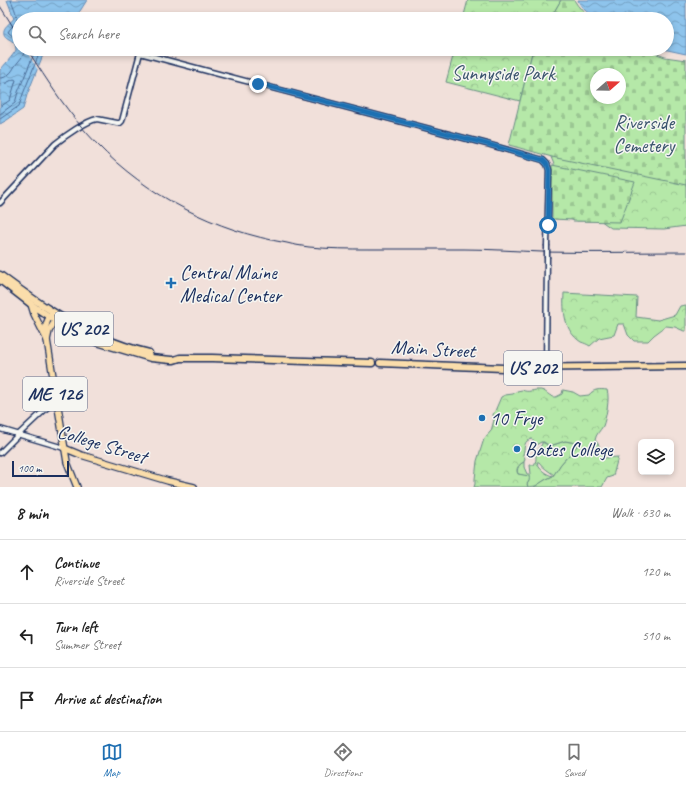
<!DOCTYPE html>
<meta charset="utf-8">
<style>
body{margin:0;font-family:Caveat,sans-serif;background:#f6f6f6;color:#222}
.controls{position:absolute;right:12px;bottom:12px;display:grid;overflow:hidden;border-radius:6px;box-shadow:0 2px 6px #0003}
.controls button{width:36px;height:36px;display:grid;place-items:center;padding:0;border:0;border-bottom:1px solid #e0e0e0;background:#fff;color:#222;font:20px sans-serif}
.compass{position:absolute;left:590px;top:68px;width:36px;height:36px;border-radius:50%;background:#fff;box-shadow:0 2px 6px #0003;rotate:70deg}
.scale{position:absolute;left:12px;bottom:10px;width:57px;box-sizing:border-box;padding-left:4px;border:2px solid #1b2f5e;border-top:0;font-size:11px;line-height:14px;white-space:nowrap;color:#1b2f5e;-webkit-text-stroke:3px #f6f6f2;paint-order:stroke}
.stop{position:absolute;width:12px;height:12px;margin:-9px;border:3px solid #1f6fb2;border-radius:50%;background:#fff}
.stop.end{background:#1f6fb2;border-color:#fff;box-shadow:0 1px 4px #0008}
.list{margin:0;padding:0;list-style:none}
h2{display:flex;justify-content:space-between;align-items:center;height:52px;margin:0;padding:0 16px;font-size:17px}
h2 small{font-size:13px;font-weight:400;color:#767676}
.list li{display:grid;grid-template-columns:26px 1fr auto;gap:12px;align-items:center;box-sizing:border-box;height:64px;padding:0 16px;border-top:1px solid #e0e0e0}
.list b{display:block;font-size:15px;white-space:nowrap}
.list p{margin:0;font-size:13px;white-space:nowrap;color:#767676}
.list em{font-size:13px;font-style:normal;color:#767676}
.icon{flex:none;width:22px;height:22px;fill:none;stroke:currentColor;stroke-width:2;stroke-linecap:round;stroke-linejoin:round}
.map{position:relative;flex:none;width:686px;height:487px;overflow:hidden}
.search{position:absolute;background:#fff;box-shadow:0 2px 6px #0003;left:12px;right:12px;top:12px;height:44px;display:flex;align-items:center;gap:10px;box-sizing:border-box;padding:0 14px;border-radius:22px;color:#767676;font-size:15px}
.sheet{height:244px;background:#fff}
nav{display:flex;justify-content:space-around;align-items:center;box-sizing:border-box;height:56px;border-top:1px solid #e0e0e0;background:#fff;font-size:11px;color:#767676}
nav a{display:grid;justify-items:center;gap:2px}
nav .on{color:#1f6fb2}
.map>svg:first-child{display:block}
.grass{fill:#b5e8a8;stroke:#688c83}
.forest{fill:url(#forest-crowns);stroke:#688c83}
.cemetery{fill:url(#cemetery-stones);stroke:#688c83;fill-rule:evenodd}
.water{fill:url(#water-waves);stroke:#6088b3}
.pier{fill:#f1e0da}
.lines{fill:none;stroke-linecap:round;stroke-linejoin:round}
.shore{stroke:#496b97;stroke-width:1}
.minor-casing{stroke:#1b2f5e;stroke-width:7}
.major-casing{stroke:#1b2f5e;stroke-width:8}
.highway-casing{stroke:#1b2f5e;stroke-width:9}
.minor{stroke:#f6f6f2;stroke-width:4}
.major{stroke:#faddab;stroke-width:5.5}
.highway{stroke:#faddab;stroke-width:6}
.rail{stroke:#1b2f5e;stroke-width:1}
.minor-bridge-casing{stroke:#1b2f5e;stroke-width:7;stroke-linecap:butt}
.minor-bridge{stroke:#f6f6f2;stroke-width:4}
.route{stroke:#1f6fb2;stroke-width:5}
.poi-dot{fill:#1f6fb2;stroke:#f6f6f2;stroke-width:1.5}
.labels{text-anchor:middle;dominant-baseline:central;stroke-width:3;stroke-linejoin:round;paint-order:stroke}
.shield{fill:#f6f6f2;stroke:#5d6b8a;stroke-width:1}
.shield-label{font-size:19px;font-weight:bold;fill:#1b2f5e}
.park-label{font-size:20px;fill:#3a546d;stroke:#f6f6f2}
.poi-label{font-size:20px;fill:#1b2f5e;stroke:#f6f6f2;text-anchor:start}
.street-label{font-size:20px;fill:#1b2f5e;stroke:#f6f6f2}
</style>
<div class="map">
<svg width="686" height="487" viewBox="0 0 686 487">
<defs>
<pattern id="forest-crowns" width="20" height="18" patternUnits="userSpaceOnUse"><rect width="20" height="18" fill="#b5e8a8"/><path d="M2 6a3 3 0 1 1 6 0M12 15a3 3 0 1 1 6 0" fill="none" stroke="#9bc793"/></pattern>
<pattern id="cemetery-stones" width="16" height="16" patternUnits="userSpaceOnUse"><rect width="16" height="16" fill="#b5e8a8"/><path d="M2 7V4a2 2 0 0 1 4 0v3zM10 15v-3a2 2 0 0 1 4 0v3z" fill="#9bc793"/></pattern>
<pattern id="water-waves" width="16" height="10" patternUnits="userSpaceOnUse"><rect width="16" height="10" fill="#8ec4ec"/><path d="M0 5q4-4 8 0t8 0" fill="none" stroke="#73a0c2"/></pattern>
</defs>
<rect width="100%" height="100%" fill="#f1e0da"/>
<filter id="ink" filterUnits="userSpaceOnUse"><feTurbulence type="fractalNoise" baseFrequency=".025" numOctaves="2"/><feDisplacementMap in="SourceGraphic" scale="8" xChannelSelector="R" yChannelSelector="G"/><feConvolveMatrix kernelMatrix="1 2 1 2 8 2 1 2 1" color-interpolation-filters="sRGB"/></filter>
<g filter="url(#ink)">
<path class="grass" d="M 565,441 L 577,443 L 577,446 L 561,464 L 554,475 C 549,471 543,468 539,462 L 537,462 C 538,469 547,475 553,476 L 545,480 L 536,486 L 528,487 L 527,484 L 529,481 L 526,476 L 518,474 C 516,469 519,464 524,462 L 524,467 L 527,474 L 531,474 L 530,465 L 534,465 C 536,462 536,459 536,456 C 537,451 540,447 542,444 L 542,442 L 548,445 L 553,445 Z"/>
<g class="forest">
<polygon points="468,0 561,0 550,19 463,19"/>
<polygon points="455,49 533,49 520,101 446,82"/>
<polygon points="557,147 686,180 686,226 664,229 611,228 600,220 578,221 563,218 555,167 551,157"/>
<path d="M 564,293 L 637,297 L 636,317 L 658,320 L 675,315 L 680,306 L 686,305 L 686,331 L 684,331 L 675,327 L 666,326 L 654,335 L 648,341 L 634,341 L 628,335 L 624,324 L 618,324 L 614,335 L 599,338 L 590,346 C 587,344 584,343 581,342 C 564,331 563,311 564,293 Z"/>
<path d="M 522,390 C 529,393 531,390 538,390 C 546,389 549,398 556,397 C 558,396 560,395 562,394 L 563,390 L 573,392 L 580,396 L 589,395 C 593,389 600,389 607,390 C 610,398 606,418 603,426 C 600,431 596,434 595,440 C 601,446 600,451 604,458 L 618,457 L 613,476 L 607,478 L 602,487 L 534,487 L 545,480 L 553,476 L 561,464 L 577,446 L 577,443 L 565,441 L 553,445 L 548,445 L 544,442 L 541,442 L 536,445 L 532,439 C 523,440 525,448 523,455 L 525,458 L 524,462 C 519,464 515,469 518,474 L 529,476 C 530,480 529,481 527,484 L 528,487 L 474,487 L 475,484 L 475,479 L 477,461 L 484,439 L 491,431 L 494,420 L 493,414 L 495,411 L 501,397 L 505,395 L 513,394 L 517,391 Z"/>
</g>
<g class="cemetery">
<path d="M 561,0 L 574,0 C 578,7 585,14 591,19 L 550,19 Z"/>
<path d="M 533,49 L 644,49 L 665,57 L 686,60 L 686,185 L 552,157 L 509,145 ZM 596,74 L 620,74 L 620,98 L 596,98 Z"/>
<polygon points="552,165 635,182 620,222 573,221 573,220 552,219"/>
</g>
<g class="water">
<path d="M 7,0 L 87,0 L 75,19 L 19,19 L 19,49 L 46,49 L 45,50 L 27,95 L 23,109 L 7,120 L 0,124 L 0,70 C 2,68 15,53 16,50 C 16,48 15,43 13,42 C 10,39 5,38 4,34 C 2,27 11,23 14,18 Z"/>
<path d="M 578,0 L 686,0 L 686,54 L 663,49 L 667,49 L 667,19 L 600,19 C 590,15 582,10 578,0 Z"/>
</g>
<polygon class="pier" points="25,49 28,49 40,68 40,69 38,70"/>
<g class="lines">
<g class="shore">
<path d="M 11,0 C 13,6 19,17 16,22 C 14,26 10,28 8,32 L 16,39 L 19,44"/>
<path d="M 0,78 C 4,78 6,77 9,74 C 12,72 13,69 15,66 C 19,60 24,57 25,49"/>
<polyline points="0,84 6,83 14,79 16,80 10,100 0,107"/>
<polyline points="0,114 15,103 18,92 36,49"/>
<polyline points="0,119 19,106 23,94 41,49"/>
</g>
<g class="minor-casing">
<g id="minor">
<path d="M 0,203 L 55,144 C 65,136 86,121 97,119 L 117,123 L 120,123 L 122,121 L 140,53 L 215,73 L 487,144 L 543,160 L 547,164 L 549,170 L 547,245"/>
<polyline points="546,368 547,258"/>
<polyline points="0,429 64,448"/>
<polyline points="0,453 19,434 52,403 56,397"/>
</g>
</g>
<g class="major-casing">
<g id="major">
<polyline points="31,304 34,314 47,340"/>
<polyline points="57,318 49,331 47,340 67,462 77,487"/>
<path d="M 46,336 C 44,327 47,321 51,314"/>
<polyline points="64,448 81,455 168,481 194,487"/>
</g>
</g>
<g class="highway-casing">
<g id="highway">
<path d="M 0,275 C 31,298 63,321 99,336 C 115,343 132,349 149,353"/>
<polyline points="0,280 36,308 70,330 97,342 151,358 171,360 174,360 180,358 212,358 372,363"/>
<polyline points="380,363 503,368 686,366"/>
</g>
</g>
<use href="#minor" class="minor"/>
<use href="#major" class="major"/>
<use href="#highway" class="highway"/>
<g class="rail">
<polyline points="0,6 19,36"/>
<path d="M 27,49 C 48,82 69,115 97,144 C 147,196 216,231 287,243 C 294,245 302,246 309,247 C 329,249 348,249 368,249 C 400,249 432,249 464,249 C 490,249 516,251 542,252 C 590,253 638,252 686,252"/>
</g>
<g class="minor-bridge-casing">
<polyline id="minor-bridge" points="547,258 547,245"/>
</g>
<use href="#minor-bridge" class="minor-bridge"/>
</g>
</g>
<g class="lines" filter="url(#ink)">
<polyline class="route" points="258,84 487,144 543,160 547,164 549,170 548,225"/>
</g>
<g class="poi-dot">
<path d="M169 277h4v4h4v4h-4v4h-4v-4h-4v-4h4z"/>
<circle cx="482" cy="418" r="4"/>
<circle cx="517" cy="449" r="4"/>
</g>
<g class="labels">
<g class="shield">
<rect x="55" y="312" width="58" height="34" rx="3"/>
<rect x="504" y="351" width="58" height="34" rx="3"/>
<rect x="23" y="377" width="64" height="34" rx="3"/>
</g>
<g class="shield-label">
<text x="84" y="329">US 202</text>
<text x="533" y="368">US 202</text>
<text x="55" y="394">ME 126</text>
</g>
<g class="park-label">
<text x="503" y="73">Sunnyside Park</text>
<text x="644" y="122">Riverside<tspan x="644" dy="23">Cemetery</tspan></text>
</g>
<g class="poi-label">
<text x="180" y="272">Central Maine<tspan x="180" dy="23">Medical Center</tspan></text>
<text x="490" y="418">10 Frye</text>
<text x="525" y="449">Bates College</text>
</g>
<g class="street-label">
<text transform="translate(433 349) rotate(3)">Main Street</text>
<text transform="translate(102 444) rotate(17)">College Street</text>
</g>
</g>
</svg>
<div class="controls">
<button><svg class="icon" aria-label="layers" viewBox="0 0 24 24"><path d="M12 4l9 5-9 5-9-5zM3 14l9 5 9-5"/></svg></button>
</div>
<svg class="compass" viewBox="-18 -18 36 36"><path d="M0-13l5 13h-10z" fill="#e53935"/><path d="M0 13l5-13h-10z" fill="#767676"/></svg>
<div class="scale">100 m</div>
<div class="stop" style="left:548px;top:225px"></div>
<div class="stop end" style="left:258px;top:84px"></div>
<div class="search"><svg class="icon" aria-label="search" viewBox="0 0 24 24"><circle cx="10" cy="10" r="6"/><path d="M15 15l6 6"/></svg>Search here</div>
</div>
<section class="sheet">
<h2>8 min<small>Walk · 630 m</small></h2>
<ul class="list">
<li><svg class="icon" aria-label="ahead" viewBox="0 0 24 24"><path d="M12 20V5M6 11l6-6 6 6"/></svg><div><b>Continue</b><p>Riverside Street</p></div><em>120 m</em></li>
<li><svg class="icon" aria-label="left" viewBox="0 0 24 24"><path d="M17 20v-9H6M10 6l-5 5 5 5"/></svg><div><b>Turn left</b><p>Summer Street</p></div><em>510 m</em></li>
<li><svg class="icon" aria-label="arrive" viewBox="0 0 24 24"><path d="M6 21V4h12l-3 4 3 4H6"/></svg><div><b>Arrive at destination</b></div></li>
</ul>
</section>
<nav>
<a class="on"><svg class="icon" aria-label="map" viewBox="0 0 24 24"><path d="M3 6l6-2 6 2 6-2v14l-6 2-6-2-6 2zM9 4v14M15 6v14"/></svg>Map</a>
<a><svg class="icon" aria-label="directions" viewBox="0 0 24 24"><path d="M12 3l9 9-9 9-9-9zM9 14v-3h6M13 9l2 2-2 2"/></svg>Directions</a>
<a><svg class="icon" aria-label="saved" viewBox="0 0 24 24"><path d="M7 4h10v16l-5-4-5 4z"/></svg>Saved</a>
</nav>
